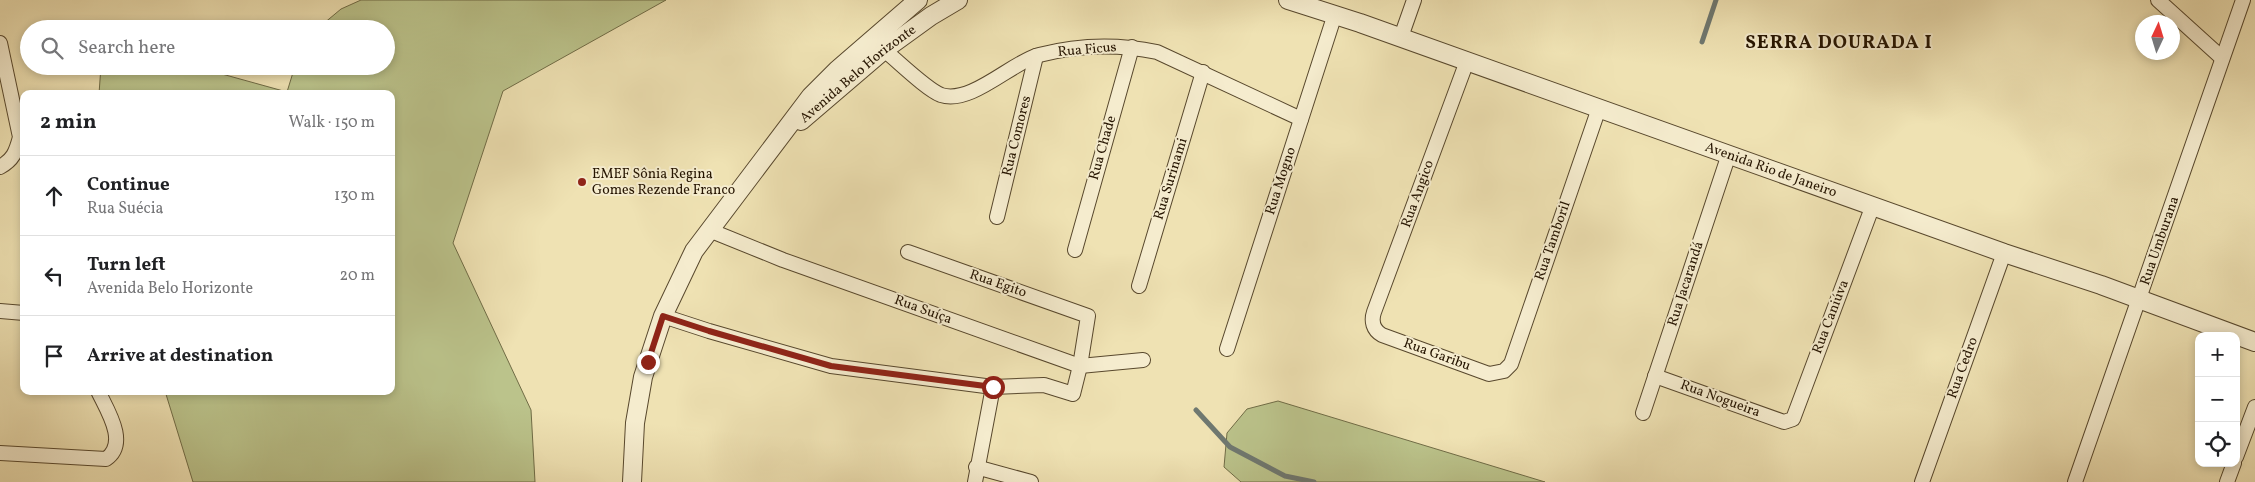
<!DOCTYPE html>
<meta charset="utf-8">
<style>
body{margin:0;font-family:Vollkorn,serif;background:#f6f6f6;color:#202124}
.controls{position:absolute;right:15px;bottom:15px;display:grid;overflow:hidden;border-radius:10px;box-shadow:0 2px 8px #0003}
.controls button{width:45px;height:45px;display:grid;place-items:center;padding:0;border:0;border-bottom:1px solid #e0e0e0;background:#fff;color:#202124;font:25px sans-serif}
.compass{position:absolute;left:2135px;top:15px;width:45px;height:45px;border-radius:50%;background:#fff;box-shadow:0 2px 8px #0003;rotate:4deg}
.stop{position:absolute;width:15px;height:15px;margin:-11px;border:4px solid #8f2418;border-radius:50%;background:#fff}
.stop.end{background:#8f2418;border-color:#fff;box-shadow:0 1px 5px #0008}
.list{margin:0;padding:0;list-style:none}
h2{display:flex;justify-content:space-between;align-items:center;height:65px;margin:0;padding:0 20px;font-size:21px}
h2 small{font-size:16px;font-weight:400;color:#757577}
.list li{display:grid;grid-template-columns:32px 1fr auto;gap:15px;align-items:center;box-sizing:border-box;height:80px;padding:0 20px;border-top:1px solid #e0e0e0}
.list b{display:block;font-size:19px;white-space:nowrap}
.list p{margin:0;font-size:16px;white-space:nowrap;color:#757577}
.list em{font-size:16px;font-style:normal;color:#757577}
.icon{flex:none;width:28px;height:28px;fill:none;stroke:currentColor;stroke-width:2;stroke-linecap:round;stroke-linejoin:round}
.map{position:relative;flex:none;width:2255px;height:482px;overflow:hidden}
.search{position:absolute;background:#fff;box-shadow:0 2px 8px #0003;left:20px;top:20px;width:375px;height:55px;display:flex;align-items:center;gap:12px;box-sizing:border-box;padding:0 18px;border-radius:28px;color:#757577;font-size:19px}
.panel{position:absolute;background:#fff;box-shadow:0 2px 8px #0003;left:20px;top:90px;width:375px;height:305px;border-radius:10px}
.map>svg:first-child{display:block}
.green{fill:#bbc38b;stroke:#706c46}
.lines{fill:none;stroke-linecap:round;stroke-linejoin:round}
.stream{stroke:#6f7870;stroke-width:5}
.minor-casing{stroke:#58482d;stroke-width:16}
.tertiary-casing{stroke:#58482d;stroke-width:20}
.minor{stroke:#f5ecce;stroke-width:14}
.tertiary{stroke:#f5ecce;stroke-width:18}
.route{stroke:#8f2418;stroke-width:6}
.poi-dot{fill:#8f2418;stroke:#f5ecce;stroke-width:2}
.labels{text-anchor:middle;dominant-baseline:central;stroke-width:4;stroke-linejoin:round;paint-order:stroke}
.street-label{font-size:14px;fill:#251400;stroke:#f5ecce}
.poi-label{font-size:14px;fill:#251400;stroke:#f5ecce;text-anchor:start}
.district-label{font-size:19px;font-weight:bold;letter-spacing:1px;fill:#251400;stroke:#f5ecce}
</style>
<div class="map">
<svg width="2255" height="482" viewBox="0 0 2255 482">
<rect width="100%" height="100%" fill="#efe2b3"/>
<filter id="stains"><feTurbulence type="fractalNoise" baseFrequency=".004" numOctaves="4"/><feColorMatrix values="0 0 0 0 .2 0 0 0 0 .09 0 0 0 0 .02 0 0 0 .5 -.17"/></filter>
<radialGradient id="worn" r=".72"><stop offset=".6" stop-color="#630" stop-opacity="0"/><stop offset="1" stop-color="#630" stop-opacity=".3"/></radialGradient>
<g class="green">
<polygon points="361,0 666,0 503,91 453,243 531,410 535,482 193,482 165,391 391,391 391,94 99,94 101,66 193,66 287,92 295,66 386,66 386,29 317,29 341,9"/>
<polygon points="1278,401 1545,482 1241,482 1224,467 1227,433 1247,409"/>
</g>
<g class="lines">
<g class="stream">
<polyline points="1702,42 1716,0"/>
<polyline points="1196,410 1230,447 1285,476 1314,482"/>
</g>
<g class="minor-casing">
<g id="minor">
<polyline points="2158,0 2222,58"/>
<polyline points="1401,37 1414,0"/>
<path d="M 0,43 L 20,137 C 16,152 13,160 0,167"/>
<path d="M 884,50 C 898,61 926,89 941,95 C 971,105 1012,62 1039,55 C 1077,45 1119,44 1157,52 L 1301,119"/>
<path d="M 1467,61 L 1374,312 C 1371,321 1373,330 1382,335 L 1489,374 L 1504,371 L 1511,364 L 1599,108"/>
<polyline points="997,217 1036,56"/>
<polyline points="709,230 783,260 1080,366 1143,360"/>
<polyline points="1075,250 1132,47"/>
<polyline points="1139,286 1203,72"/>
<polyline points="0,311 24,313"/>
<polyline points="663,316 709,331 831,366 993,387 1044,385 1073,394 1080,366 1088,316 908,252"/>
<polyline points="1227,349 1335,14"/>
<polyline points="1655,376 1784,422 1793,419 1873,205"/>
<polyline points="1643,413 1729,154"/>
<path d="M 0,453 L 106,459 C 129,443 107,410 98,391"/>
<polyline points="2236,457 2255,407"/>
<polyline points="976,467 1031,482"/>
<polyline points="975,482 993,387"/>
<polyline points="1922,482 2004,253"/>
<polyline points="2075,482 2243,0"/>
<polyline points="2227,482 2234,463"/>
</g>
</g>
<g class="tertiary-casing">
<g id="tertiary">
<path id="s1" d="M 1288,0 L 1360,23 L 2004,253 L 2101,285 L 2255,342"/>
<path id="s2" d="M 801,121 L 884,50 L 931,16 L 958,0"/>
<polyline points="632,482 635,423 643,377 663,316 694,251 811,96 837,70 918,0"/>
</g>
</g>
<use href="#minor" class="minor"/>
<use href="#tertiary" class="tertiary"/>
</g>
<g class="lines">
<polyline class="route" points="648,362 663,316 709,331 831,366 993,387"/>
</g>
<circle class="poi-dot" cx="582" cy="182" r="5"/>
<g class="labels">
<g class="street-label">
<text transform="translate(1087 50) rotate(-5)">Rua Ficus</text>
<text stroke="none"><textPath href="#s2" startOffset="74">Avenida Belo Horizonte</textPath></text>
<text transform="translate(1017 136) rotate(-76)">Rua Comores</text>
<text transform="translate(1103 148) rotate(-74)">Rua Chade</text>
<text stroke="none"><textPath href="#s1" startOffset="512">Avenida Rio de Janeiro</textPath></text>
<text transform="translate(1171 179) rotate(-73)">Rua Surinami</text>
<text transform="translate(1281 181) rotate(-72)">Rua Mogno</text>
<text transform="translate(1418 194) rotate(-70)">Rua Angico</text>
<text transform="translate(1553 241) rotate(-71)">Rua Tamboril</text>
<text transform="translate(2160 241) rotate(-71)">Rua Umburana</text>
<text transform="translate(998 284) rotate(19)">Rua Egito</text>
<text transform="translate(1686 284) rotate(-72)">Rua Jacarandá</text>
<text transform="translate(923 310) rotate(20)">Rua Suíça</text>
<text transform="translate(1831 317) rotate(-69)">Rua Caniúva</text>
<text transform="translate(1437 355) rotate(20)">Rua Garibu</text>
<text transform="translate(1963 368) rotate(-70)">Rua Cedro</text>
<text transform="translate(1720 399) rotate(20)">Rua Nogueira</text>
</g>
<g class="poi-label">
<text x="592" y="174">EMEF Sônia Regina<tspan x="592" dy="16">Gomes Rezende Franco</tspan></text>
</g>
<g class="district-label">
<text x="1839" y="43">SERRA DOURADA I</text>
</g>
</g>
<rect width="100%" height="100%" filter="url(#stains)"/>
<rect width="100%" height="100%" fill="url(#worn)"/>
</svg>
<div class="controls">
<button>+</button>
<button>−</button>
<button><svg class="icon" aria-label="locate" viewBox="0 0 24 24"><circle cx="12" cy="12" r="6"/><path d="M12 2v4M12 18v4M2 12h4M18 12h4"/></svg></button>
</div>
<svg class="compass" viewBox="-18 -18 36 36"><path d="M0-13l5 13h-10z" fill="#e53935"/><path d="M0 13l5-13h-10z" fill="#757577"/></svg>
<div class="stop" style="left:993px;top:387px"></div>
<div class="stop end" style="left:648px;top:362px"></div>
<div class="search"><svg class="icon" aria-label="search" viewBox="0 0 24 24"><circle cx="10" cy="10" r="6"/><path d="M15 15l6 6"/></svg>Search here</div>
<section class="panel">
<h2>2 min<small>Walk · 150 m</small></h2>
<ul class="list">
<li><svg class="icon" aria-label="ahead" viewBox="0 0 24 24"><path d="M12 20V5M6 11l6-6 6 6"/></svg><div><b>Continue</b><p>Rua Suécia</p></div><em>130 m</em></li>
<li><svg class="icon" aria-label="left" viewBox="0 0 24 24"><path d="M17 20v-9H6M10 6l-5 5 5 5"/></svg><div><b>Turn left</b><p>Avenida Belo Horizonte</p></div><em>20 m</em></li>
<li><svg class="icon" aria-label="arrive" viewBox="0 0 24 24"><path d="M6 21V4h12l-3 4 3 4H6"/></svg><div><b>Arrive at destination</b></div></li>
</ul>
</section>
</div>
